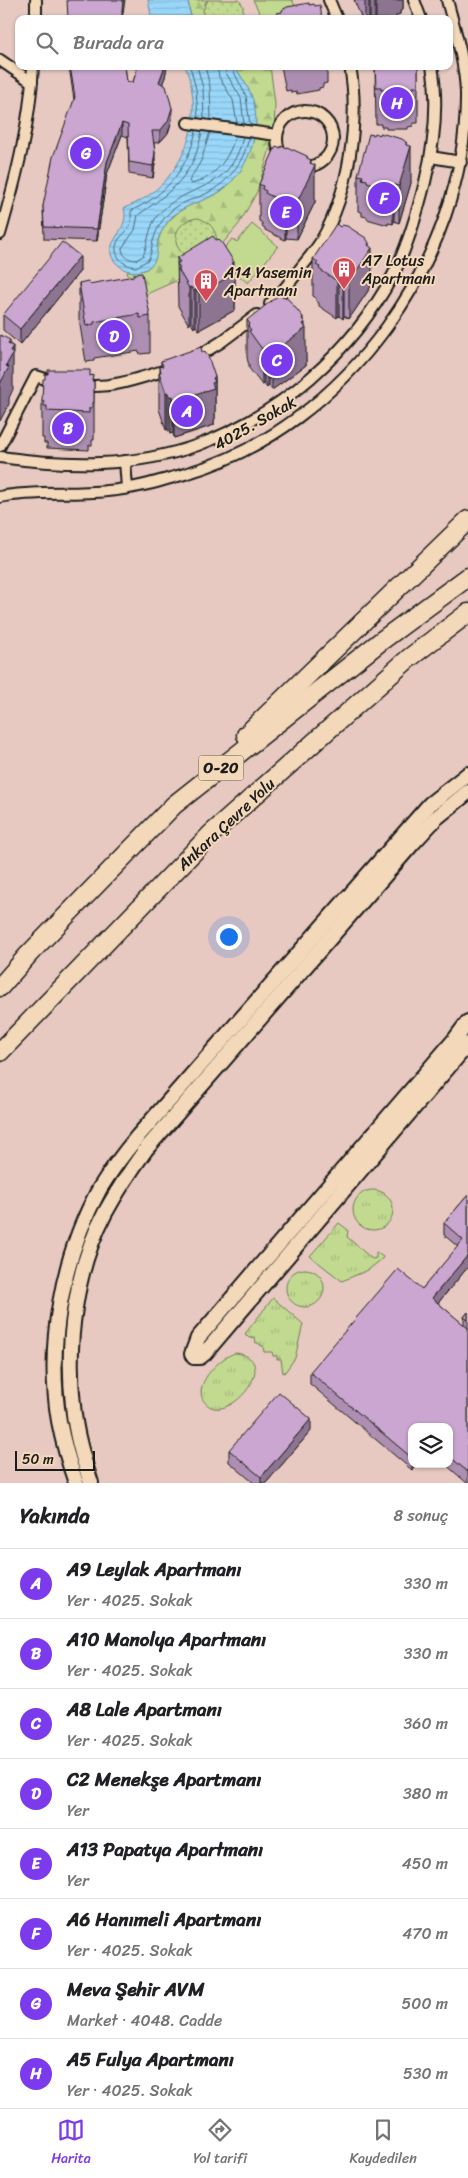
<!DOCTYPE html>
<html lang="tr">
<meta charset="utf-8">
<style>
body{margin:0;font-family:Sriracha,sans-serif;background:#f6f6f6;color:#202124}
.controls{position:absolute;right:15px;bottom:15px;display:grid;overflow:hidden;border-radius:10px;box-shadow:0 1px 4px #0004}
.controls button{width:45px;height:45px;display:grid;place-items:center;padding:0;border:0;border-bottom:1px solid #e0e0e0;background:#fff;color:#202124;font:25px sans-serif}
.scale{position:absolute;left:15px;bottom:12px;width:80px;box-sizing:border-box;padding-left:5px;border:2px solid #1c1c1c;border-top:0;font-size:14px;line-height:18px;white-space:nowrap;color:#1c1c1c;-webkit-text-stroke:4px #f3d8ba;paint-order:stroke}
.you{position:absolute;left:228px;top:936px;width:18px;height:18px;margin:-12px;border:4px solid #fff;border-radius:50%;background:#1a73e8;box-shadow:0 0 0 8px #1a73e833}
.badge{display:grid;place-items:center;width:32px;height:32px;border-radius:50%;background:#7c3aed;color:#fff;font-size:16px;font-weight:700}
.pin{position:absolute;translate:-50% -50%;border:2px solid #fff;box-shadow:0 1px 5px #0006}
.list{margin:0;padding:0;list-style:none}
h2{display:flex;justify-content:space-between;align-items:center;height:65px;margin:0;padding:0 20px;font-size:21px}
h2 small{font-size:16px;font-weight:400;color:#757577}
.list li{display:grid;grid-template-columns:32px 1fr auto;gap:15px;align-items:center;box-sizing:border-box;height:70px;padding:0 20px;border-top:1px solid #e0e0e0}
.list b{display:block;font-size:19px;white-space:nowrap}
.list p{margin:0;font-size:16px;white-space:nowrap;color:#757577}
.list em{font-size:16px;font-style:normal;color:#757577}
.icon{flex:none;width:28px;height:28px;fill:none;stroke:currentColor;stroke-width:2;stroke-linecap:round;stroke-linejoin:round}
.map{position:relative;flex:none;width:468px;height:1483px;overflow:hidden}
.search{position:absolute;background:#fff;box-shadow:0 1px 4px #0004;left:15px;right:15px;top:15px;height:55px;display:flex;align-items:center;gap:12px;box-sizing:border-box;padding:0 18px;border-radius:10px;color:#757577;font-size:19px}
.sheet{height:625px;background:#fff}
nav{display:flex;justify-content:space-around;align-items:center;box-sizing:border-box;height:70px;border-top:1px solid #e0e0e0;background:#fff;font-size:14px;color:#757577}
nav a{display:grid;justify-items:center;gap:2px}
nav .on{color:#7c3aed}
.map>svg:first-child{display:block}
.grass{fill:url(#grass-tufts);stroke:#6e7b56}
.forest{fill:url(#forest-firs);stroke:#6e7b56}
.park{fill:url(#park-dots);stroke:#6e7b56}
.pitch{fill:#c1da90;stroke:#6e7b56}
.water{fill:url(#water-rules);stroke:#678ca1}
.lines{fill:none;stroke-linecap:round;stroke-linejoin:round}
.shore{stroke:#4e6775;stroke-width:1}
.street-casing{stroke:#1c1c1c;stroke-width:14}
.secondary-casing{stroke:#1c1c1c;stroke-width:18}
.highway-casing{stroke:#1c1c1c;stroke-width:21}
.street{stroke:#f3d8ba;stroke-width:10}
.secondary{stroke:#f3d8ba;stroke-width:14}
.highway{stroke:#f3d8ba;stroke-width:18}
.wall{fill:#ae8fb3;stroke:#1c1c1c}
.shaded-wall{fill:#8d7492;stroke:#1c1c1c}
.building{fill:#caa6d0;stroke:#1c1c1c}
.labels{text-anchor:middle;dominant-baseline:central;stroke-width:4;stroke-linejoin:round;paint-order:stroke}
.shield{fill:#f3d8ba;stroke:#5c544b;stroke-width:1}
.shield-label{font-size:15px;font-weight:bold;fill:#1c1c1c}
.poi-label{font-size:16px;fill:#1c1c1c;stroke:#f3d8ba;text-anchor:start}
.street-label{font-size:16px;fill:#1c1c1c;stroke:#f3d8ba}
</style>
<div class="map">
<svg width="468" height="1483" viewBox="0 0 468 1483">
<defs>
<pattern id="grass-tufts" width="24" height="20" patternUnits="userSpaceOnUse" patternTransform="scale(1.25)"><rect width="24" height="20" fill="#c1da90"/><path d="M3 7l-1-3M5 7V3M7 7l1-3M15 17l-1-3M17 17v-4M19 17l1-3" fill="none" stroke="#a5ba7c"/></pattern>
<pattern id="forest-firs" width="22" height="20" patternUnits="userSpaceOnUse" patternTransform="scale(1.25)"><rect width="22" height="20" fill="#c1da90"/><path d="M5 1l3.5 6h-7zM16 11l3.5 6h-7z" fill="#a5ba7c"/></pattern>
<pattern id="park-dots" width="8" height="8" patternUnits="userSpaceOnUse" patternTransform="scale(1.25)"><rect width="8" height="8" fill="#c1da90"/><path d="M2 2h.1M6 6h.1" fill="none" stroke="#a5ba7c" stroke-width="1.8" stroke-linecap="round"/></pattern>
<pattern id="water-rules" width="6" height="5" patternUnits="userSpaceOnUse" patternTransform="scale(1.25)"><rect width="6" height="5" fill="#99d7fa"/><path d="M0 2.5h6" fill="none" stroke="#83b8d6"/></pattern>
</defs>
<rect width="100%" height="100%" fill="#e7c9c1"/>
<filter id="ink" filterUnits="userSpaceOnUse"><feTurbulence type="fractalNoise" baseFrequency=".02" numOctaves="2"/><feDisplacementMap in="SourceGraphic" scale="10" xChannelSelector="R" yChannelSelector="G"/><feConvolveMatrix kernelMatrix="1 2 1 2 8 2 1 2 1" color-interpolation-filters="sRGB"/></filter>
<g filter="url(#ink)">
<g class="grass">
<circle cx="373" cy="1210" r="20"/>
<polygon points="339,1223 348,1230 347,1237 372,1259 376,1258 376,1252 383,1257 382,1259 368,1270 342,1281 310,1256"/>
<circle cx="305" cy="1288" r="19"/>
<polygon points="273,1298 303,1324 295,1358 285,1372 283,1373 281,1359 277,1359 277,1356 273,1356 272,1352 264,1352 263,1346 260,1345 259,1343 256,1343 255,1337 249,1338 245,1334"/>
<path d="M 236,1353 C 281,1359 235,1418 211,1407 C 184,1393 219,1356 236,1353 Z"/>
</g>
<g class="forest">
<polygon points="188,0 208,0 205,3 203,19 191,19"/>
<path d="M 234,66 L 270,66 L 275,104 L 274,135 L 257,192 L 239,224 L 217,250 L 186,257 L 178,280 L 142,296 L 136,278 L 127,274 L 128,271 C 157,274 152,258 159,238 C 162,229 167,222 174,216 C 187,203 206,201 221,191 C 230,185 235,177 241,168 C 264,133 258,99 234,66 Z"/>
</g>
<g class="park">
<polygon points="208,0 239,0 243,6 243,19 203,19 203,10"/>
<path d="M 198,218 C 210,222 216,229 217,242 L 186,257 C 168,243 175,220 198,218 Z"/>
</g>
<g class="pitch">
<polygon points="253,0 292,0 302,18 263,19"/>
<polygon points="252,224 278,246 248,283 216,258 232,239 237,242"/>
</g>
<g class="water">
<polygon points="148,0 188,0 191,19 149,19 151,15"/>
<path d="M 185,66 L 234,66 C 240,75 246,83 250,92 C 265,126 250,170 221,191 C 205,202 184,204 171,218 C 166,224 162,230 159,237 C 156,244 158,253 155,260 C 149,272 132,275 122,268 C 92,246 132,234 124,208 C 181,188 208,121 185,66 Z"/>
</g>
<g class="lines">
<g class="shore">
<polyline points="190,66 196,89 198,118"/>
<polyline points="197,66 203,88 204,119"/>
<polyline points="205,66 210,87 211,120"/>
<polyline points="217,66 219,77 233,100 237,123"/>
<polyline points="224,66 226,73 241,98 244,124"/>
<polyline points="231,66 246,96 250,125"/>
<path d="M 196,130 C 191,158 175,183 152,199 C 145,204 138,207 131,211 C 131,216 132,222 129,227 C 127,232 122,235 119,239 C 110,253 122,266 136,267 L 148,260 C 152,254 151,245 154,238 C 157,228 163,218 170,212 C 179,203 191,200 201,196 C 227,185 243,164 249,138"/>
<path d="M 202,131 C 195,175 171,192 138,215 L 135,230 L 122,248 C 122,256 129,260 136,260 L 143,256 C 148,244 148,231 155,219 C 183,180 229,198 243,137"/>
<path d="M 210,132 L 201,161 L 189,181 L 191,184 C 214,179 230,158 235,136"/>
</g>
<g class="street-casing">
<g id="street">
<polyline points="36,0 36,19"/>
<polyline points="329,0 337,19"/>
<polyline points="414,0 421,19"/>
<polyline points="0,60 32,82"/>
<circle cx="305" cy="139" r="28"/>
<polyline points="188,123 277,135"/>
<polyline points="431,157 461,162"/>
<path d="M 0,234 C 16,179 30,124 33,66"/>
<path d="M 270,304 C 281,294 291,281 300,269 C 307,260 315,251 321,241 C 349,193 360,121 350,66"/>
<polyline points="195,358 221,342 257,315"/>
<path d="M 82,385 C 111,390 145,376 173,368"/>
<polyline points="0,446 36,376 55,382"/>
<path d="M 0,457 C 66,466 134,468 198,445 C 280,415 352,352 393,275 C 408,246 417,214 425,182 C 434,145 439,105 432,66"/>
<polyline points="125,461 127,488"/>
<path d="M 0,497 C 35,490 71,495 107,491 C 134,489 161,481 188,473 C 345,427 468,257 466,93 C 465,62 455,30 447,0"/>
</g>
</g>
<g class="secondary-casing">
<g id="secondary">
<polyline points="468,1022 456,1038 198,1338 192,1354 194,1357 200,1357 205,1353 468,1044"/>
<path d="M 76,1483 C 69,1463 63,1442 59,1421 C 46,1345 62,1256 100,1188 C 111,1170 124,1153 138,1136 L 430,804 L 468,774"/>
<path d="M 91,1483 C 83,1458 75,1432 73,1405 C 66,1342 75,1270 105,1213 C 117,1191 131,1170 146,1149 L 412,844 L 436,818 L 468,792"/>
</g>
</g>
<g class="highway-casing">
<g id="highway">
<polyline points="246,735 468,520"/>
<polyline points="0,987 29,954 174,805 381,641 468,577"/>
<polyline points="0,1052 211,834 408,659 468,613"/>
</g>
</g>
<use href="#street" class="street"/>
<use href="#secondary" class="secondary"/>
<use href="#highway" class="highway"/>
</g>
<g class="wall">
<polygon points="354,0 403,0 403,9 400,11 400,14 396,16 396,18 395,19 362,19"/>
<polygon points="69,66 125,66 127,82 133,82 138,66 167,66 165,77 162,84 172,120 168,133 160,142 154,143 155,164 153,178 129,174 128,137 122,135 107,174 97,241 44,239 43,206 74,100"/>
<polygon points="281,66 327,66 327,83 323,84 323,87 319,88 319,90 297,94 296,92 291,93 291,90 286,91"/>
<polygon points="375,66 418,66 418,123 413,123 413,126 408,127 408,129 386,129 386,127 381,127 381,124 376,124"/>
<polygon points="374,135 406,145 411,183 399,223 394,221 393,224 388,223 388,225 367,219 367,217 362,216 362,212 358,211 358,175"/>
<polygon points="307,158 311,163 315,202 297,239 286,238 285,240 265,230 265,228 262,226 262,223 259,221 259,184"/>
<polygon points="216,240 235,267 235,310 199,330 196,326 194,328 191,323 189,325 178,306 177,258"/>
<polygon points="369,246 372,285 349,319 344,316 343,319 339,316 337,318 319,306 319,303 316,301 316,298 313,296 313,259"/>
<polygon points="80,271 20,345 3,330 3,315"/>
<polygon points="79,283 89,284 150,316 150,353 140,354 139,351 94,358 94,361 86,362 79,319"/>
<polygon points="247,320 303,320 305,327 306,365 272,390 269,386 267,388 264,384 262,385 249,368 249,364 248,362 247,357"/>
<polygon points="202,352 215,377 215,419 214,420 214,425 174,438 173,433 170,434 168,429 166,430 159,409 159,372 160,372 160,367 161,366 161,361"/>
<polygon points="90,376 93,381 94,381 94,440 92,440 92,445 89,445 89,450 47,448 47,443 44,443 44,438 42,438 42,401"/>
<polygon points="468,1195 468,1267 438,1303 464,1325 464,1317 468,1312 468,1483 467,1483 445,1464 449,1464 449,1427 412,1427 412,1464 416,1464 412,1470 310,1384 310,1372 422,1289 458,1247 444,1235 444,1223"/>
<polygon points="311,1431 266,1483 254,1483 229,1462 229,1450"/>
</g>
<g class="shaded-wall">
<polygon points="123,0 125,0 122,19 122,10"/>
<rect x="365" y="0" width="4" height="19"/>
<rect x="370" y="0" width="5" height="19"/>
<polygon points="376,0 403,0 403,9 400,11 400,14 396,16 396,18 395,19 376,19"/>
<polygon points="165,66 167,66 165,77 159,94 159,82"/>
<polygon points="172,108 172,120 168,133 160,142 160,131"/>
<polygon points="122,123 122,135 107,174 97,241 97,229 107,162"/>
<polygon points="406,142 406,161 411,146 411,183 399,223 399,186"/>
<polygon points="155,152 155,164 153,178 153,166"/>
<polygon points="307,156 307,180 310,163 311,160 311,172 315,165 315,202 297,239 297,202"/>
<polygon points="394,185 394,221 393,224 393,188"/>
<polygon points="286,201 286,238 285,240 285,203"/>
<polygon points="369,243 369,252 372,248 372,285 349,319 349,282"/>
<polygon points="80,256 80,271 20,345 20,329"/>
<polygon points="234,262 234,268 235,267 235,310 199,330 199,294"/>
<polygon points="339,279 339,316 337,318 337,281"/>
<polygon points="344,280 344,316 343,319 343,282"/>
<polygon points="191,287 191,323 189,325 189,288"/>
<polygon points="196,289 196,326 194,328 194,291"/>
<polygon points="303,317 303,324 305,323 305,329 306,328 306,365 272,390 272,353"/>
<polygon points="10,340 10,351 13,346 13,389 9,398 9,404 0,421 0,384 6,366 8,344"/>
<polygon points="264,347 264,384 262,385 262,349"/>
<polygon points="269,349 269,386 267,388 267,351"/>
<polygon points="215,377 215,419 214,420 214,425 174,438 174,401"/>
<polygon points="168,392 168,429 166,430 166,393"/>
<polygon points="173,396 173,433 170,434 170,397"/>
<polygon points="468,1255 468,1267 432,1310 432,1298"/>
<polygon points="311,1419 311,1431 266,1483 261,1483 261,1477"/>
<polygon points="412,1464 416,1464 412,1470"/>
</g>
<g class="building">
<polygon points="67,0 123,0 122,10 122,19 68,19"/>
<polygon points="309,3 309,5 314,4 315,6 320,5 322,19 279,19 277,13 282,12 282,10 287,7"/>
<polygon points="70,66 125,66 127,82 133,82 138,66 165,66 159,82 166,86 172,108 168,121 160,131 152,131 155,152 153,166 129,162 128,125 122,123 107,162 97,229 44,227 43,206 53,157 75,97"/>
<polygon points="375,66 418,66 418,87 413,87 413,90 408,90 408,92 386,92 386,90 381,90 381,87 376,87"/>
<polygon points="375,133 380,135 380,133 402,139 406,142 406,145 411,146 399,186 394,185 393,188 388,186 388,188 367,182 367,180 362,179 363,176 358,175 369,134 374,135"/>
<polygon points="276,146 281,148 281,146 286,148 287,147 307,156 307,158 311,160 310,163 315,165 297,202 286,201 285,203 265,193 266,191 262,189 263,186 259,184"/>
<polygon points="336,224 340,227 342,225 347,226 366,238 369,243 368,245 372,248 349,282 344,280 343,282 339,279 337,281 319,269 320,267 316,265 318,262 313,259"/>
<polygon points="213,236 216,240 218,239 222,243 234,262 232,263 235,267 232,269 235,273 199,294 196,289 194,291 191,287 189,288 178,269 180,268 177,263 180,262 177,258"/>
<polygon points="62,242 80,256 20,329 3,315"/>
<polygon points="142,273 150,316 140,318 139,314 94,322 94,324 86,326 79,283 88,281 89,284 134,276 133,274"/>
<polygon points="280,294 283,298 285,297 289,300 303,317 302,319 305,323 303,324 306,328 272,353 269,349 267,351 264,347 262,349 249,331 251,330 248,326 250,324 247,320"/>
<polygon points="0,335 10,340 8,344 13,346 10,351 13,353 6,366 9,367 0,384"/>
<polygon points="201,347 202,352 204,351 208,356 215,377 213,378 215,382 212,383 214,388 174,401 173,396 170,397 168,392 166,393 159,372 161,372 160,367 163,366 161,361"/>
<polygon points="48,370 90,370 90,376 93,375 92,381 94,381 94,403 92,403 92,408 89,408 89,413 47,411 47,406 44,406 44,401 42,401 43,379 45,379 45,374 48,374"/>
<polygon points="468,1195 468,1255 432,1298 468,1328 468,1472 449,1456 449,1427 412,1427 412,1458 310,1372 398,1269 422,1289 463,1240 444,1223"/>
<polygon points="468,1312 468,1320 464,1317"/>
<polygon points="279,1392 311,1419 261,1477 229,1450"/>
</g>
</g>
<defs>
<g id="building-pin" transform="scale(1.25)"><path d="M0 17L-7.5 6A9.5 9.5 0 1 1 7.5 6Z" fill="#d1495b" stroke="#f3d8ba"/><path d="M-4-6H4V6H1V3H-1V6H-4ZM-2.5-4.3h1.7v1.8h-1.7ZM.8-4.3h1.7v1.8H.8ZM-2.5-1h1.7V.8h-1.7ZM.8-1h1.7V.8H.8Z" fill="#fff"/></g>
</defs>
<g fill-rule="evenodd">
<use href="#building-pin" x="344" y="269"/>
<use href="#building-pin" x="206" y="281"/>
</g>
<g class="labels">
<rect class="shield" x="198.5" y="755.5" width="45" height="25" rx="4"/>
<g class="shield-label">
<text x="221" y="768">O-20</text>
</g>
<g class="poi-label">
<text x="362" y="260">A7 Lotus<tspan x="362" dy="18">Apartmanı</tspan></text>
<text x="224" y="272">A14 Yasemin<tspan x="224" dy="18">Apartmanı</tspan></text>
</g>
<g class="street-label">
<text transform="translate(255 423) rotate(-30)">4025. Sokak</text>
<text transform="translate(226 824) rotate(-43)">Ankara Çevre Yolu</text>
</g>
</g>
</svg>
<div class="controls">
<button><svg class="icon" aria-label="layers" viewBox="0 0 24 24"><path d="M12 4l9 5-9 5-9-5zM3 14l9 5 9-5"/></svg></button>
</div>
<div class="scale">50 m</div>
<div class="you"></div>
<div class="pin badge" style="left:187px;top:411px">A</div>
<div class="pin badge" style="left:68px;top:428px">B</div>
<div class="pin badge" style="left:277px;top:360px">C</div>
<div class="pin badge" style="left:114px;top:336px">D</div>
<div class="pin badge" style="left:286px;top:212px">E</div>
<div class="pin badge" style="left:384px;top:198px">F</div>
<div class="pin badge" style="left:86px;top:153px">G</div>
<div class="pin badge" style="left:397px;top:103px">H</div>
<div class="search"><svg class="icon" aria-label="search" viewBox="0 0 24 24"><circle cx="10" cy="10" r="6"/><path d="M15 15l6 6"/></svg>Burada ara</div>
</div>
<section class="sheet">
<h2>Yakında<small>8 sonuç</small></h2>
<ul class="list">
<li><span class="badge">A</span><div><b>A9 Leylak Apartmanı</b><p>Yer · 4025. Sokak</p></div><em>330 m</em></li>
<li><span class="badge">B</span><div><b>A10 Manolya Apartmanı</b><p>Yer · 4025. Sokak</p></div><em>330 m</em></li>
<li><span class="badge">C</span><div><b>A8 Lale Apartmanı</b><p>Yer · 4025. Sokak</p></div><em>360 m</em></li>
<li><span class="badge">D</span><div><b>C2 Menekşe Apartmanı</b><p>Yer</p></div><em>380 m</em></li>
<li><span class="badge">E</span><div><b>A13 Papatya Apartmanı</b><p>Yer</p></div><em>450 m</em></li>
<li><span class="badge">F</span><div><b>A6 Hanımeli Apartmanı</b><p>Yer · 4025. Sokak</p></div><em>470 m</em></li>
<li><span class="badge">G</span><div><b>Meva Şehir AVM</b><p>Market · 4048. Cadde</p></div><em>500 m</em></li>
<li><span class="badge">H</span><div><b>A5 Fulya Apartmanı</b><p>Yer · 4025. Sokak</p></div><em>530 m</em></li>
</ul>
</section>
<nav>
<a class="on"><svg class="icon" aria-label="map" viewBox="0 0 24 24"><path d="M3 6l6-2 6 2 6-2v14l-6 2-6-2-6 2zM9 4v14M15 6v14"/></svg>Harita</a>
<a><svg class="icon" aria-label="directions" viewBox="0 0 24 24"><path d="M12 3l9 9-9 9-9-9zM9 14v-3h6M13 9l2 2-2 2"/></svg>Yol tarifi</a>
<a><svg class="icon" aria-label="saved" viewBox="0 0 24 24"><path d="M7 4h10v16l-5-4-5 4z"/></svg>Kaydedilen</a>
</nav>
